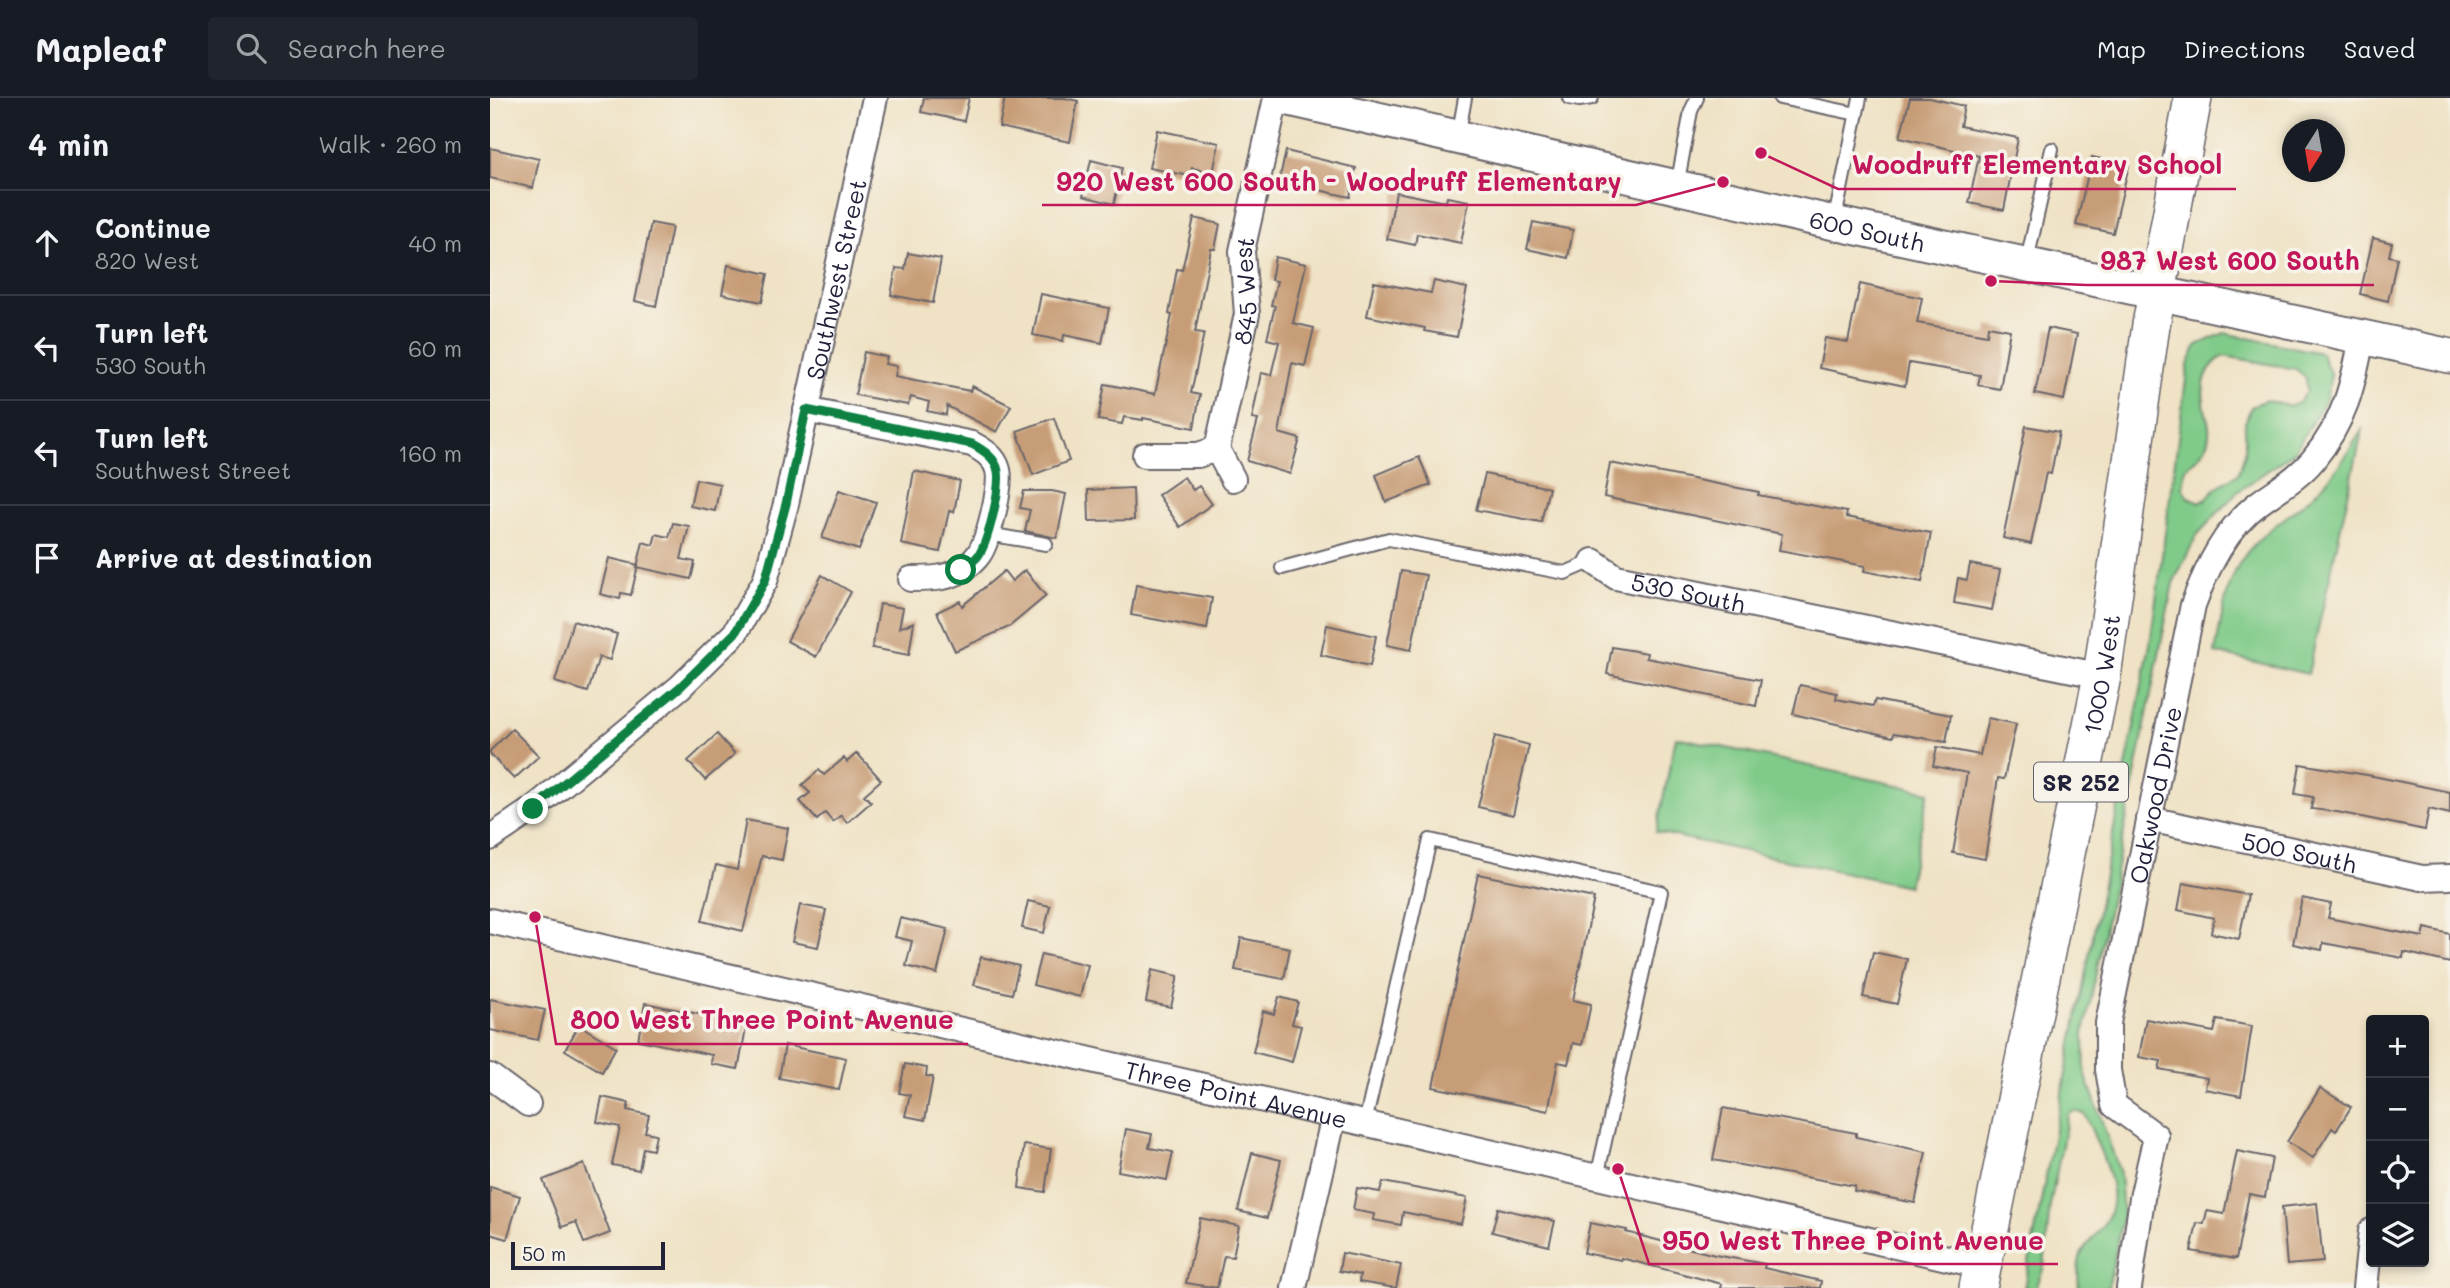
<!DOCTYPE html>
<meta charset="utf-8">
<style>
body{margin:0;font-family:Mali,sans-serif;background:#20242c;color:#f1f3f6}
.controls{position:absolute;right:21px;bottom:21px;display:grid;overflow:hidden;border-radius:7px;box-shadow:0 4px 10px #0003}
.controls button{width:63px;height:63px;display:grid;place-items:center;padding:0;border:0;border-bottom:2px solid #363941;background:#171b24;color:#f1f3f6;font:35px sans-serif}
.compass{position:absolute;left:1792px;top:21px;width:63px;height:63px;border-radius:50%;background:#171b24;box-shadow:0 4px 10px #0003;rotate:191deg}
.scale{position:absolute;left:21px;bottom:18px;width:154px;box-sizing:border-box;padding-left:7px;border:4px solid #22223b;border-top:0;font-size:19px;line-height:24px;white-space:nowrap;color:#22223b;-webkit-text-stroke:5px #f7f3e8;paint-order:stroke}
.stop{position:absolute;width:21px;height:21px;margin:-16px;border:5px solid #0b8043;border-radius:50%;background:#fff}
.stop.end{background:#0b8043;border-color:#fff;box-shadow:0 2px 7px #0008}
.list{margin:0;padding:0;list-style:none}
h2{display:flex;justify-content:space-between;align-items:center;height:91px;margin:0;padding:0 28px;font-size:30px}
h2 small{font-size:23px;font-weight:400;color:#9ea1a6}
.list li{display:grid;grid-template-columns:46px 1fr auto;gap:21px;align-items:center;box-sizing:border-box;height:105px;padding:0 28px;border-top:2px solid #363941}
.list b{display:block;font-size:26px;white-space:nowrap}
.list p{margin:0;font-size:23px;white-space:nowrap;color:#9ea1a6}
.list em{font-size:23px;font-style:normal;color:#9ea1a6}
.icon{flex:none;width:38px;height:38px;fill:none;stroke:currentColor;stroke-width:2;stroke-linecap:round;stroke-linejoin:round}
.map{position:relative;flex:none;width:1960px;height:1190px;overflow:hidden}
header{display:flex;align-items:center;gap:42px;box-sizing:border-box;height:98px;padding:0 35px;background:#171b24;border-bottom:2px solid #363941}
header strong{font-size:33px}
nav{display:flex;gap:38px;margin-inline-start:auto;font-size:24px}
.search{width:490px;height:63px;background:#20242c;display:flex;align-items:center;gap:18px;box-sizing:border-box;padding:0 24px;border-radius:7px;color:#9ea1a6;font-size:26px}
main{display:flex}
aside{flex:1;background:#171b24}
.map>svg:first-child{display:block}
.green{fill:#80cb89;stroke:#517662;stroke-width:2;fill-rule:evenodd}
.building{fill:#c79d77}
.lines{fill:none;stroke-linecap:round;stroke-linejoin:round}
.lane-casing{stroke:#6a656b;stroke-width:16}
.street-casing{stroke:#6a656b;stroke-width:28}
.secondary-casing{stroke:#6a656b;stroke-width:37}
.primary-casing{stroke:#6a656b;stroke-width:40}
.lane{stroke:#fff;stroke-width:12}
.street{stroke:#fff;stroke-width:24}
.secondary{stroke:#fff;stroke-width:33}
.primary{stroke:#fff;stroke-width:37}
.route{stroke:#0b8043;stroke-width:9}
.labels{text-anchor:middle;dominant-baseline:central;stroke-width:7;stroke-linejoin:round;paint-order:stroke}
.shield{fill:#f7f3e8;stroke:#62616f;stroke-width:2}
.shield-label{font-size:23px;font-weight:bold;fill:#22223b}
.street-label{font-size:24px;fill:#22223b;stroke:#f7f3e8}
.leader{fill:none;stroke:#c2185b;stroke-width:2.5}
.callout-dot{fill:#c2185b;stroke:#f7f3e8;stroke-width:2.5}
.callout-label{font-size:26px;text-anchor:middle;font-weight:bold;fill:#c2185b;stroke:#f7f3e8;stroke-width:7;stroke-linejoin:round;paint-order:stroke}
</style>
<header>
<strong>Mapleaf</strong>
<div class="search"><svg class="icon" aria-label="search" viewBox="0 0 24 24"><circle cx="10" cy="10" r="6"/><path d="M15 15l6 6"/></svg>Search here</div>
<nav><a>Map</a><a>Directions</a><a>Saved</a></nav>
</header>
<main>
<aside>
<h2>4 min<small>Walk · 260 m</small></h2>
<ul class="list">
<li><svg class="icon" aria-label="ahead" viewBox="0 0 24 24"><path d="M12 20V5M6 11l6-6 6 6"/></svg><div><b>Continue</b><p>820 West</p></div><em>40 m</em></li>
<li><svg class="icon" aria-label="left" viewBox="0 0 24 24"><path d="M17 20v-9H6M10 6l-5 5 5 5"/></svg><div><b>Turn left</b><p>530 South</p></div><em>60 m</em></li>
<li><svg class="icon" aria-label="left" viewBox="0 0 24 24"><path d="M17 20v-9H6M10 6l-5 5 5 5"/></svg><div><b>Turn left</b><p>Southwest Street</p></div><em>160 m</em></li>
<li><svg class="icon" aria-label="arrive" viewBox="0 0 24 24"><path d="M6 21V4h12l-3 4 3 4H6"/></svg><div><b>Arrive at destination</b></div></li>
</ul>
</aside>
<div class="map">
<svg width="1960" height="1190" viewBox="0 0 1960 1190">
<rect width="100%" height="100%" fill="#f7f3e8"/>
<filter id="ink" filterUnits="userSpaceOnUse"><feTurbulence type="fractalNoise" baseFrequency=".0143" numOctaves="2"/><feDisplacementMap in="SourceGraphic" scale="14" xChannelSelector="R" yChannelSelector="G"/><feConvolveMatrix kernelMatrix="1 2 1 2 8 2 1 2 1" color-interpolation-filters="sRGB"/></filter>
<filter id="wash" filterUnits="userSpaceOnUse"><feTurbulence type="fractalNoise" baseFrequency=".00686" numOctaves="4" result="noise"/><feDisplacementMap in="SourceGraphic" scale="28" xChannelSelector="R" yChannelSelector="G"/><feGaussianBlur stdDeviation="1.57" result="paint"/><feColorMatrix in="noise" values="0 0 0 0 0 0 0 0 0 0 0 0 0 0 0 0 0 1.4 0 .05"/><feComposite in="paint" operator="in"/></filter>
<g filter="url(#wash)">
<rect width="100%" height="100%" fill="#efe2c5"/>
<g class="green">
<path d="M 1734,235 L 1831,255 L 1841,277 L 1837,299 L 1804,354 L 1747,394 L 1707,437 L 1683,485 L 1594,936 L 1595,975 L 1630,1075 L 1633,1117 L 1618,1190 L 1589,1190 C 1588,1180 1587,1167 1591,1157 C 1600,1138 1619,1128 1622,1106 C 1626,1081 1604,1040 1595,1016 L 1584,1013 L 1578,1017 L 1560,1108 L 1554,1169 L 1546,1190 L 1534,1190 L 1660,546 L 1698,267 L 1707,247 ZM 1734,258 L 1806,271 L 1816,280 L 1817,293 L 1809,305 L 1798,308 L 1775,302 L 1761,309 L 1755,325 L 1755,355 L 1748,376 L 1727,389 L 1716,401 L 1709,404 L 1698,399 L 1693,389 L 1695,371 C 1704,362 1715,355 1718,342 C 1722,325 1715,319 1714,304 C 1711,285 1717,267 1734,258 Z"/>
<path d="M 1873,330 L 1818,576 L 1725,555 C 1731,525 1734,495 1748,468 C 1765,437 1797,421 1822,398 C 1843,379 1858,355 1873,330 Z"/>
<polygon points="1186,639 1439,694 1418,788 1166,734"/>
</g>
<g id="blocks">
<g class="building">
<polygon points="434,0 479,0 474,23 431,14"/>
<polygon points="515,0 575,0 588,3 580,44 509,29"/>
<polygon points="1420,0 1440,0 1474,8 1470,28 1528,40 1514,112 1479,105 1489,58 1410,39"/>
<polygon points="667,32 729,45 723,75 702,70 700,78 659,70"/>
<polygon points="0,50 49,61 43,90 0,80"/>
<polygon points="796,53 866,70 860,99 789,83"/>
<polygon points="1602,59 1639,67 1623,135 1586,127"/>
<polygon points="601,62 632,70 624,106 593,98"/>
<polygon points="906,94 956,104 957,99 979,103 971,145 927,136 925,147 897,141"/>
<polygon points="704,120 730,126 725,151 721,151 705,234 714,235 701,295 710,297 704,330 653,320 653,322 634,319 632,326 608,322 615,286 665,296 682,217 679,216 687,171 692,172"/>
<polygon points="1043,124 1083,132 1078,160 1037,151"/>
<polygon points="161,125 182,129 166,208 145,203"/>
<polygon points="1883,140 1902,145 1899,158 1907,160 1898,203 1870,196"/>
<polygon points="418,155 451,161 443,205 401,197 406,170 415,171"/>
<polygon points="785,159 816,166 803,225 824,230 815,268 802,265 789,335 810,341 800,376 757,363 768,322 762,321 771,275 781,277 789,244 777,241 785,208 781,207 787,183 781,182"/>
<polygon points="238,167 278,176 272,204 232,196"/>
<polygon points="944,183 977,190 967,239 934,233 935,230 877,218 884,184 941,195"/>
<polygon points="1370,186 1432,200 1427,225 1497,237 1498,228 1520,232 1510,291 1488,287 1490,277 1419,265 1415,288 1329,270 1335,240 1358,244"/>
<polygon points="551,196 619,210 612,245 574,237 573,243 543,237"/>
<polygon points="1558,230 1587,236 1574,302 1545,296"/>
<polygon points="374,254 397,259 395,266 407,268 405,278 480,293 482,288 521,308 507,334 457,308 456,317 437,313 439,304 421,299 418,307 365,297"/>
<polygon points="564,320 579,363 543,377 527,333"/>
<polygon points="1536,328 1569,334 1561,376 1556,375 1541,446 1513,440"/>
<polygon points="929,359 941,387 896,404 886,377"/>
<polygon points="1120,365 1269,394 1268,397 1357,414 1356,419 1441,435 1432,484 1374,473 1375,468 1289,452 1292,436 1114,399"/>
<polygon points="424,373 470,383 464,414 459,413 450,454 411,446"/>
<polygon points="995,376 1059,390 1051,424 986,412"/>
<polygon points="694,379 703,392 709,388 722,406 690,429 668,397"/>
<polygon points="206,381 230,386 225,413 200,408"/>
<polygon points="643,390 644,422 599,423 598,392"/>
<polygon points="349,392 386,404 369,452 332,440"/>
<polygon points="534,393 562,393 576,396 567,440 535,433 540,412 530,410"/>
<polygon points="183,425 199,428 191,461 205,464 201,481 147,469 153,444 163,447 166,436 179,439"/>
<polygon points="119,460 148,467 141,497 131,495 130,501 110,496"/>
<polygon points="1480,466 1510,472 1502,512 1464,505 1468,480 1477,482"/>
<polygon points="535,472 556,498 519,529 465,553 447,514 470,503 472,508 514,473 522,483"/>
<polygon points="911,473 936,477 921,552 897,547"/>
<polygon points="332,477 361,494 326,559 297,543"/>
<polygon points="646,487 722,500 717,531 641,517"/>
<polygon points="390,506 413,510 409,530 424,524 419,557 382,550"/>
<polygon points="83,523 127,536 120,562 109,559 98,594 65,584"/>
<polygon points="837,527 886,538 880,568 831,557"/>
<polygon points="1122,549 1157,555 1156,560 1271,582 1266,608 1117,576"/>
<polygon points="1310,587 1347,595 1346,601 1383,608 1385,602 1461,617 1456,644 1404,635 1403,639 1303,616"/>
<polygon points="1498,620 1526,626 1514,681 1508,680 1495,761 1463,755 1477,675 1443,668 1447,649 1490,657"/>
<polygon points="22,631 49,658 24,681 0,656 0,653"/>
<polygon points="227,636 245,656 215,682 198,663"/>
<polygon points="1005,638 1039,647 1023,717 988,709"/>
<polygon points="367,655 391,682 374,697 381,704 357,725 351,717 343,724 335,715 327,722 310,703 320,695 312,687 329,672 334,677 354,660 357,664"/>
<polygon points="1810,666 1883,678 1960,694 1960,716 1939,711 1935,732 1847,714 1821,711 1823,699 1805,696"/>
<polygon points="256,722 298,730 292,762 272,758 253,833 212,823 226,767 247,772"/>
<polygon points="988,776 1104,800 1083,902 1101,906 1092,947 1083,945 1078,966 1068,964 1058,1013 943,989"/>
<polygon points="1693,785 1758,797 1749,841 1721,835 1724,820 1688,812"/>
<polygon points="1812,800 1841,806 1838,820 1933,839 1935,830 1960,836 1960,865 1914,854 1913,860 1833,845 1832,852 1803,846"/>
<polygon points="538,803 560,808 554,835 532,830"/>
<polygon points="310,807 336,812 328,849 302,844"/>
<polygon points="410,820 458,831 447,876 416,868 422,843 405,839"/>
<polygon points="751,840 800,850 794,881 745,872"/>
<polygon points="1383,854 1417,861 1407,906 1373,899"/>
<polygon points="551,856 598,867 590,899 543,887"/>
<polygon points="491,859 529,868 522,896 484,887"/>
<polygon points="662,872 688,878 681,909 656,904"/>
<polygon points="789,899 808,904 802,926 811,928 802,964 763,954 773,913 784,916"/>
<polygon points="0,901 55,912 48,942 0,932"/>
<polygon points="155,905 257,926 248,971 221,966 222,957 148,942"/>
<polygon points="1656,921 1724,934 1727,922 1762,928 1751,998 1715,991 1717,980 1669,971 1671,963 1649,959"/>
<polygon points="89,927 126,949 112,974 75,952"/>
<polygon points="295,947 356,960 349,992 289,980"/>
<polygon points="415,966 437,970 436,978 443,979 435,1022 415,1018 420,997 409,995"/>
<polygon points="1830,990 1861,1009 1846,1033 1842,1030 1823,1060 1797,1044"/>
<polygon points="112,999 139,1005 137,1012 159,1017 155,1034 166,1036 163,1052 153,1050 149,1072 122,1067 130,1029 107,1024"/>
<polygon points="1233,1010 1366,1035 1366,1039 1436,1054 1425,1105 1364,1093 1365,1088 1223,1062"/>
<polygon points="636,1031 662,1036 659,1050 683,1054 677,1082 628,1073"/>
<polygon points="534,1047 561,1051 555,1094 529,1090"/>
<polygon points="1747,1053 1782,1060 1775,1099 1759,1096 1746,1161 1701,1153 1707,1125 1714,1126 1717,1113 1734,1116"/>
<polygon points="762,1055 791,1062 777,1120 748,1113"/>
<polygon points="94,1066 120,1135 94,1145 86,1124 72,1129 53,1082"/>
<polygon points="893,1084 977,1100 971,1126 913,1114 911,1127 883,1122 884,1116 863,1112 867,1090 890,1094"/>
<polygon points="0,1089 30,1098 17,1141 0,1136"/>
<polygon points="1827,1105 1833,1164 1797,1167 1792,1109"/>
<polygon points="1008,1110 1065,1123 1059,1148 1002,1134"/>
<polygon points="710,1120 749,1128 743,1159 734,1158 727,1190 696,1185"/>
<polygon points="1100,1125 1137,1132 1136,1134 1225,1157 1275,1166 1274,1170 1331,1183 1330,1190 1231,1190 1232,1186 1131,1160 1131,1162 1094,1155"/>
<polygon points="852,1155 911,1167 906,1190 869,1184 870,1177 849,1173"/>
</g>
</g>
</g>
<g filter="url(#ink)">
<use href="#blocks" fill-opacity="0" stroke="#6a656b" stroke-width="2"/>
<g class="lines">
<g class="lane-casing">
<g id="lane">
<polyline points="1079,0 1089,2 1102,0"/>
<polyline points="1290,0 1367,16"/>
<polyline points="968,39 975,0"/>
<polyline points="1187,88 1201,13 1207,0"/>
<polyline points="1344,125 1370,0"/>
<polyline points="1536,167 1562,51"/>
<polyline points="498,436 556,446"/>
<polyline points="792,470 899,441 1075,475 1103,463"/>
<polyline points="875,1025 940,742 1171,794 1107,1079"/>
</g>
</g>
<g class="street-casing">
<g id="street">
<path d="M 316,312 L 482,346 C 493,352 505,359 508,372 C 512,388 498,443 489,456 C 485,462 479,467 473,471 C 458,481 439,481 421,481"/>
<polyline points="655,357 708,357 727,351"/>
<path id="s1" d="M 743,381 L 727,351 L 757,216 L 752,153 L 786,0"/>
<path id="s2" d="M 1103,463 L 1126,479 L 1612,578"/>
<path id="s3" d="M 1659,721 L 1932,780 L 1960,779"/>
<path id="s4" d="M 0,740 L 43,711 L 190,589 L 245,535 L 275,483 L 296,406 L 385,0"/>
<path id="s5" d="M 0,823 L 1492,1168"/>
<polyline points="0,978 38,1006"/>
<polyline points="804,1190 844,1018"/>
<path id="s6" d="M 1639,1190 L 1652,1100 L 1666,1038 L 1624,1007 L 1618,972 L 1618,925 L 1703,507 C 1717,469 1736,430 1769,405 C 1788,391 1808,380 1823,362 C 1855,323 1863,287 1872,240"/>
<polyline points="1875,1190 1881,1133"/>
</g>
</g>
<g class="secondary-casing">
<g id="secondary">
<path id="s7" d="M 795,0 L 1344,125 L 1960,258"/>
</g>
</g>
<g class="primary-casing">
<g id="primary">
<path id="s8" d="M 1488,1190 L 1612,578 L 1661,227 L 1703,0"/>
</g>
</g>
<use href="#lane" class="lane"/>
<use href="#street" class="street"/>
<use href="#secondary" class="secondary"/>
<use href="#primary" class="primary"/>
</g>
</g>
<g class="lines" filter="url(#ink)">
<path class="route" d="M 43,711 L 190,589 L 245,535 L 275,483 L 296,406 L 316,312 L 482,346 C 493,352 506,360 508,373 C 511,390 498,445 488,458 C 483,464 476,468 471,472"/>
</g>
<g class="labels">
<rect class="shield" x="1544" y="664.5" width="94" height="39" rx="5"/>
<g class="shield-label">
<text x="1591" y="684">SR 252</text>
</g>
<g class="street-label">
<text stroke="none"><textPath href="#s7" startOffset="597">600 South</textPath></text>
<text stroke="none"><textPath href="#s4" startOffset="690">Southwest Street</textPath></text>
<text stroke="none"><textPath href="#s1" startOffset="196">845 West</textPath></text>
<text stroke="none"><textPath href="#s2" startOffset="102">530 South</textPath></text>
<text stroke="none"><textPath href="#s8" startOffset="626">1000 West</textPath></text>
<text stroke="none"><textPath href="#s6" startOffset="522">Oakwood Drive</textPath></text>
<text stroke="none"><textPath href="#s3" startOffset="154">500 South</textPath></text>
<text stroke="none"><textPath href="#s5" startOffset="766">Three Point Avenue</textPath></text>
</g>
</g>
<path class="leader" d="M1271 55L1348 91H1746M1233 84L1146 107H552M1501 183L1596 187H1884M45 819L66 946H478M1128 1071L1159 1166H1568"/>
<g class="callout-dot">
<circle cx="1271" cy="55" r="7"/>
<circle cx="1233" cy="84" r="7"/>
<circle cx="1501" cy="183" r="7"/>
<circle cx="45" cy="819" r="7"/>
<circle cx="1128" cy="1071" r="7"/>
</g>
<g class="callout-label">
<text x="1547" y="76">Woodruff Elementary School</text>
<text x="849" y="93">920 West 600 South - Woodruff Elementary</text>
<text x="1740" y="172">987 West 600 South</text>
<text x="272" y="931">800 West Three Point Avenue</text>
<text x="1363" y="1152">950 West Three Point Avenue</text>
</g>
</svg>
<div class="controls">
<button>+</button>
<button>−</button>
<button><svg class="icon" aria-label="locate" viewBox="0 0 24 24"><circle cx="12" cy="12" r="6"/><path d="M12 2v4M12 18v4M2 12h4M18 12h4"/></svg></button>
<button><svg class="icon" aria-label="layers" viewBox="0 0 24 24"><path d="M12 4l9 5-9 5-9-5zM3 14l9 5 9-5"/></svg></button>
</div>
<svg class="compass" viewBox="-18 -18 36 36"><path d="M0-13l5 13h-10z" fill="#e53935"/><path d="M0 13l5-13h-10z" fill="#9ea1a6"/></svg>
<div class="scale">50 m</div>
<div class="stop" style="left:471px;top:472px"></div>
<div class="stop end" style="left:43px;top:711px"></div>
</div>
</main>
